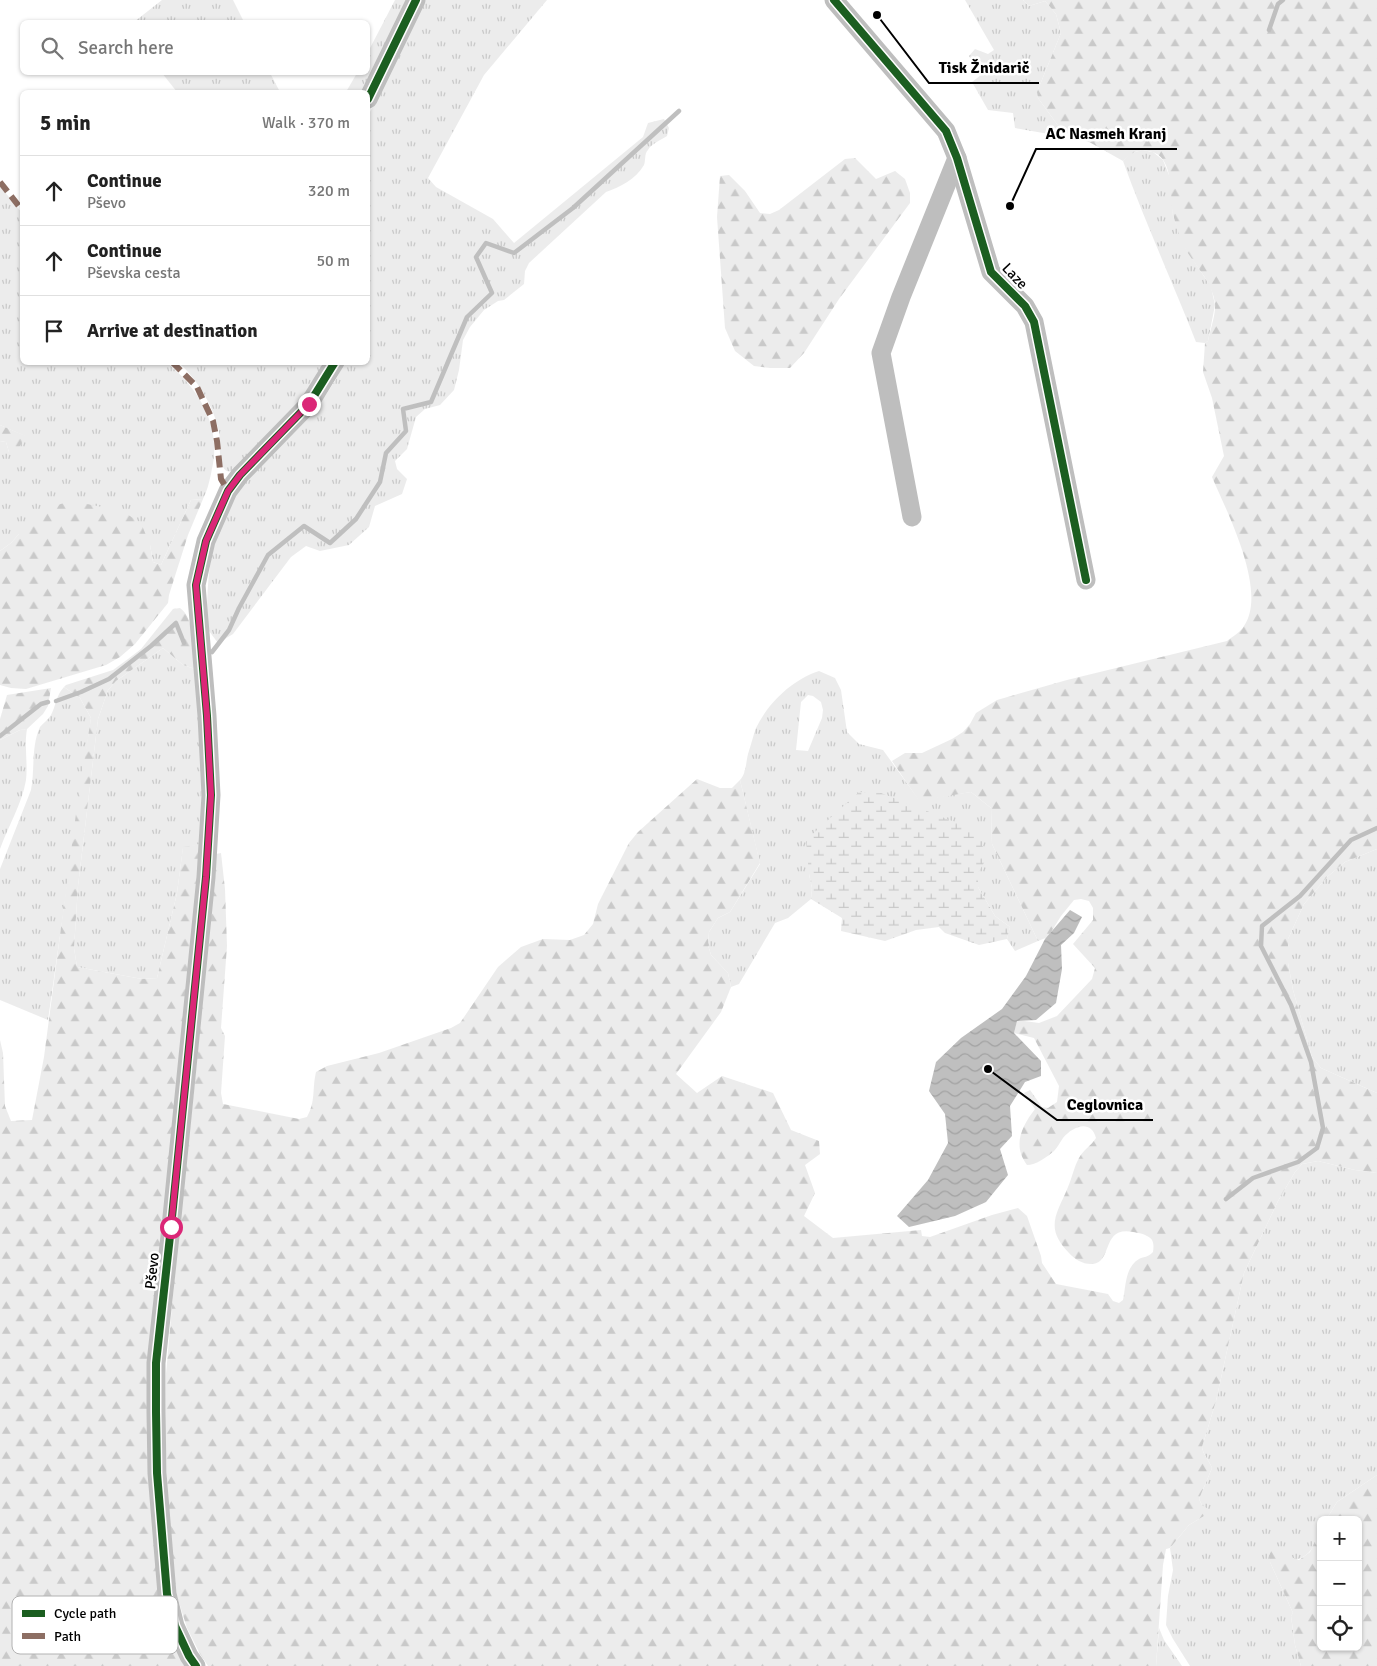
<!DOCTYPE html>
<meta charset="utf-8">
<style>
body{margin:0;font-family:Signika,sans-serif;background:#f6f6f6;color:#222}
.controls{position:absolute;right:15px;bottom:15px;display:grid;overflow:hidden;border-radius:8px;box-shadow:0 1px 4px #0004}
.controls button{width:45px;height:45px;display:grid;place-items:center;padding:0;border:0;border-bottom:1px solid #e0e0e0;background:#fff;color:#222;font:25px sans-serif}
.stop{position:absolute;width:15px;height:15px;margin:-11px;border:4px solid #db2777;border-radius:50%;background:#fff}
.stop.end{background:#db2777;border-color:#fff;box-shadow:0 1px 5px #0008}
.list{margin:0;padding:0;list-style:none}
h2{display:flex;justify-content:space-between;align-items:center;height:65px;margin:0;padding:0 20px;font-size:21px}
h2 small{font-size:16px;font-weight:400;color:#767676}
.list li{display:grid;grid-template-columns:32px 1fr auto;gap:15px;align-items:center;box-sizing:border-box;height:70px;padding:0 20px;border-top:1px solid #e0e0e0}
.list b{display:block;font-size:19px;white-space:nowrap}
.list p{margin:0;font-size:16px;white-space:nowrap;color:#767676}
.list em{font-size:16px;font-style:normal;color:#767676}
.icon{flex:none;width:28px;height:28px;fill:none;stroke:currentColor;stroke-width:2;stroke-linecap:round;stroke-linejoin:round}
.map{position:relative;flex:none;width:1377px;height:1666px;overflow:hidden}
.search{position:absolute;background:#fff;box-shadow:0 1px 4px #0004;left:20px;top:20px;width:350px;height:55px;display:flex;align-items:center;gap:12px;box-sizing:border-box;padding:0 18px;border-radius:8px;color:#767676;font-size:19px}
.panel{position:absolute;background:#fff;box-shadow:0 1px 4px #0004;left:20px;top:90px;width:350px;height:275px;border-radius:8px}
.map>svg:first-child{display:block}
.grass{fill:url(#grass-tufts);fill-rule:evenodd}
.forest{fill:url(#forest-firs)}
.wetland{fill:url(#wetland-marsh)}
.water{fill:url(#water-waves)}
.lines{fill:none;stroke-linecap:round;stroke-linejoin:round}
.stream{stroke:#bfbfbf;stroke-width:4.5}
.minor{stroke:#bebebe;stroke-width:19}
.quiet{stroke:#8d6e63;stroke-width:6;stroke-dasharray:12 6;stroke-linecap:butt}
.cycleway-casing{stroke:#fff;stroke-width:11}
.cycleway{stroke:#1b5e20;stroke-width:8}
.route{stroke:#db2777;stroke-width:6}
.labels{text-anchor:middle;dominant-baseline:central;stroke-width:5;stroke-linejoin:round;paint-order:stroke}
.street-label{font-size:15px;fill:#000;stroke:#fff}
.key{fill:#fff;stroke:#b2b2b2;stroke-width:1}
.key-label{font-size:14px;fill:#000}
.leader{fill:none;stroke:#000;stroke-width:2}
.callout-dot{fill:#000;stroke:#fff;stroke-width:2}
.callout-label{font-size:16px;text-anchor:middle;font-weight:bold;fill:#000;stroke:#fff;stroke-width:5;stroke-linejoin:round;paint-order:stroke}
</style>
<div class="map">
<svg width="1377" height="1666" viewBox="0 0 1377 1666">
<defs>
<pattern id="grass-tufts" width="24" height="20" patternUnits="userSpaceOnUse" patternTransform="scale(1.25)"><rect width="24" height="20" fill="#ececec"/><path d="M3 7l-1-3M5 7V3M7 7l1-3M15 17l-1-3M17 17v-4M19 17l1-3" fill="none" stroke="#c9c9c9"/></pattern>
<pattern id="forest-firs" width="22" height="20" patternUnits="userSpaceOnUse" patternTransform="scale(1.25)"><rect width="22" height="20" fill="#ececec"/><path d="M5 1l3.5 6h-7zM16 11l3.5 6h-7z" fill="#c9c9c9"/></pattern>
<pattern id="wetland-marsh" width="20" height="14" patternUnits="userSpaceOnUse" patternTransform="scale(1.25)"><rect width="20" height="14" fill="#ececec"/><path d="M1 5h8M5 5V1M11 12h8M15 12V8" fill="none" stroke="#c9c9c9"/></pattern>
<pattern id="water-waves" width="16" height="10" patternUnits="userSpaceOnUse" patternTransform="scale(1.25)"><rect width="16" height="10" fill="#bfbfbf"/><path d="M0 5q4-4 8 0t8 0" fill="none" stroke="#a2a2a2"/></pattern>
</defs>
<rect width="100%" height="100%" fill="#fff"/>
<g class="grass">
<polygon points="162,0 233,0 244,22 134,22"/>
<polygon points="395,0 410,0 362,92 346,92 357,73 368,72 368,52"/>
<path d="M 425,0 L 547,0 L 484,75 L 428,178 L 436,187 L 493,219 L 514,243 L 643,137 L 648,123 L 664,119 L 669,128 L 667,136 C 661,140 651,144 648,150 C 644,154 646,160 644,165 C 636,179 620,187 606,192 L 529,263 L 525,271 L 524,284 L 504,300 L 498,301 L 484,310 L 470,327 L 463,340 L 459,370 L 454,390 L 440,405 L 425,409 L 416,417 L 407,449 L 395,461 L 397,469 L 407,479 L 402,494 L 375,506 L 369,527 L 349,545 L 320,551 L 306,546 L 291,557 L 233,634 L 218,643 L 209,631 L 207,626 C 207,586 208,552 225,514 C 229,508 231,500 235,494 C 271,448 320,418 344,363 L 368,362 L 368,116 Z"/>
<polygon points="965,0 1023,0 1029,6 1045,1 1056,14 1061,33 1037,92 1038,98 1062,131 1049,134 1015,128 1013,113 988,110 972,82 981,75 969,56 975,49 988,54 994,50"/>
<polygon points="162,73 270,73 280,92 177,92"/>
<path d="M 1142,150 L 1153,152 L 1163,160 L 1171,180 L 1173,216 L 1186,249 L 1211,287 L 1215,305 L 1208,341 L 1205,343 L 1196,342 C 1172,281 1145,222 1123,161 L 1129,154 Z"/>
<path d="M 0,186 L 22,213 L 22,362 L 167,363 C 194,384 217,418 214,455 C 214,461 212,467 211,474 C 209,483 207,491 203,499 L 191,500 L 161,565 L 153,562 L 150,545 L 19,534 L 11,543 L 0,551 L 0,441 L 6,442 L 9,452 L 25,436 L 0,425 Z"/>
<path d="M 179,363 L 325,363 L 301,402 L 233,471 C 228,472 226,472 223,467 C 218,457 221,443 219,432 C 214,407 198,380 179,363 Z"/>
<polygon points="163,648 183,665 195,669 202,761 201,844 183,848 177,893 157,978 142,979 77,967 74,948 78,886 98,719 108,690 116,681"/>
<path d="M 819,671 L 835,678 L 841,690 L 847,732 L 859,744 L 883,750 L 919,800 L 971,792 L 991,808 L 992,844 L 1038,941 L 1015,951 L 1007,939 L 1010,927 L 995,916 L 978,887 L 978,873 L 809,874 L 812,888 L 811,899 L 788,918 L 775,923 L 739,984 L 731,987 L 728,973 L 711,955 L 708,945 L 709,932 L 718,918 L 730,912 L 760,864 L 740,780 C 746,774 746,762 748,754 C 751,745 753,736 756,728 C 769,702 792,680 819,671 ZM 808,695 L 813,696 L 821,702 L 823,710 L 822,718 L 808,751 L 796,750 L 801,702 Z"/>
<path d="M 64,687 L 80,698 L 91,718 L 48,1020 L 0,1000 L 0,869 L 31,790 C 35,770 31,746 40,727 C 43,723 48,720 51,715 C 56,706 56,695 64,687 Z"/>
<path d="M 27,729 C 24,746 28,763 26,780 C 22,804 8,826 0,849 L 0,740 L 20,730 Z"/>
<polygon points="1377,849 1377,1093 1321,1068 1312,1057 1293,990 1288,963 1288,939 1304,904 1327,877 1345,862"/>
<path d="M 1318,1161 L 1355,1170 L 1377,1173 L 1377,1475 L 1337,1502 L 1326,1520 L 1321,1520 C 1321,1529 1319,1535 1315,1543 C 1305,1564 1290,1560 1270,1562 L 1293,1613 L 1291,1616 L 1295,1645 L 1301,1666 L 1190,1666 L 1173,1639 L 1166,1625 L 1168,1596 L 1173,1570 L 1170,1548 L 1189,1525 L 1204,1516 L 1202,1505 L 1199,1499 L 1212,1468 C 1209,1460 1203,1455 1202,1447 L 1216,1401 L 1244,1273 L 1278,1201 L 1295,1172 L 1302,1164 Z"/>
<polygon points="1159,1628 1164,1640 1182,1666 1156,1666"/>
</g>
<g class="forest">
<path d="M 1023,0 L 1377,0 L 1377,849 L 1345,862 L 1327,877 L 1304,904 L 1288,939 L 1288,963 L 1293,990 L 1312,1057 L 1321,1068 L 1377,1093 L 1377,1173 L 1355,1170 L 1318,1161 L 1302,1164 L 1295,1172 L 1278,1201 L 1244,1273 L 1216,1401 L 1202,1447 C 1203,1455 1209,1460 1212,1468 L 1199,1499 L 1202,1505 L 1208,1509 L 1204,1516 L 1189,1525 L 1170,1548 L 1166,1549 L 1163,1565 L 1156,1666 L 208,1666 L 200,1654 L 187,1628 L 176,1593 L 169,1530 L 165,1428 L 166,1374 L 178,1239 L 197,1060 L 202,986 L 216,854 L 221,853 L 225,889 L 227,946 L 221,1028 L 225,1036 L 221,1093 L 223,1104 L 299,1119 L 307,1117 C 316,1101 312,1089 316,1072 L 327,1066 L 379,1053 L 451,1028 L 460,1023 L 498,967 L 521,947 L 543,939 L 570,940 L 584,935 L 593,924 L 598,904 L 629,843 L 638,832 L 697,779 L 720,788 L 732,788 L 740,780 L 760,863 L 730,912 L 718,918 L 709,932 L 708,945 L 711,955 L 728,973 L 731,987 L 721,1012 L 676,1074 L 697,1093 L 722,1076 L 773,1093 L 791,1130 L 819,1141 L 820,1154 L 805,1165 L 815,1193 L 804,1216 L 833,1238 L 921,1230 L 922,1236 L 930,1237 L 992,1215 L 1018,1208 L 1027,1216 L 1041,1256 L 1042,1263 L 1056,1284 L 1108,1294 L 1113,1301 L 1119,1303 L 1123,1300 C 1126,1286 1125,1267 1139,1259 C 1145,1256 1147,1258 1153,1252 C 1154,1245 1154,1239 1147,1236 C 1142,1233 1138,1233 1133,1232 C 1101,1226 1113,1262 1093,1264 C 1084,1265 1074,1259 1069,1253 C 1044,1227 1057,1214 1068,1187 C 1072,1178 1074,1167 1079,1158 C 1083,1150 1091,1146 1096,1138 C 1091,1119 1073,1126 1063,1138 C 1060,1142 1058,1147 1054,1151 C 1047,1157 1036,1165 1027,1165 C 1012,1145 1022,1126 1035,1109 L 1024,1093 L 1030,1090 L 1042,1107 L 1048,1108 L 1057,1102 L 1059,1086 L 1034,1038 L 1014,1033 L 1017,1020 L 1039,1023 L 1057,1016 L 1092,979 L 1095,968 L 1073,944 L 1093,920 L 1093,908 L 1089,901 L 1081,899 L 1074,900 L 1061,916 L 1048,937 L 1038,941 L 992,844 L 991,808 L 971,792 L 919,801 L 892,761 L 905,753 L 922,753 L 952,739 L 963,732 L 970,724 L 976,713 L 997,700 L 1067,680 L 1227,641 C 1232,637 1241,632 1244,626 C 1268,591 1227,512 1212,477 L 1224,456 L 1212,398 L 1203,372 L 1205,343 L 1208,341 C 1210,330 1216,315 1215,303 C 1212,282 1197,268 1186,250 C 1181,241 1177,228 1174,218 C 1168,200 1177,156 1149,151 C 1138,149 1130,153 1123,161 L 1091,143 L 1062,131 L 1038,98 L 1037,92 L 1061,33 L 1056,14 L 1045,1 L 1029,6 Z"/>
<polygon points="855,158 876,179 895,171 905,179 910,193 910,203 839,299 804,353 790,368 770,368 754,366 735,351 725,328 717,217 720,176 729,175 745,191 760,213 770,214 779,210 845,159"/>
<polygon points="0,425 26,436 15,454 9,452 6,442 0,441"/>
<polygon points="203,499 188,535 169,595 168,603 135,644 120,657 106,665 26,689 11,688 0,685 0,551 11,543 19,534 57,505 72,501 122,511 141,523 150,545 153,562 161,565 191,500"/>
<path d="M 180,608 C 195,618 193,651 195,669 L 183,665 L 163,648 L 116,681 L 108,690 L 98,719 L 78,886 L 74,948 L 77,967 L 142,979 L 157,978 L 177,893 L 183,847 L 201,844 L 150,1453 L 186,1666 L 0,1666 L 0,1040 L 3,1053 L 5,1106 L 11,1121 L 32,1120 L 44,1057 L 77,806 L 91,718 L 80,698 L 64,687 L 66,685 L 113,670 L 128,659 L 141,649 L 173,609 Z"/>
<polygon points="51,688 48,706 43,714 27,729 20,730 0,740 0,719 7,695"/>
<polygon points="1377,1475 1377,1666 1301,1666 1295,1645 1291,1616 1293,1613 1270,1562 1269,1556 1271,1550 1299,1560 1310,1552 1321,1530 1321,1647 1358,1647 1358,1520 1326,1520 1337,1502"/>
</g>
<polygon class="wetland" points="859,792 881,793 970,828 983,847 985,861 978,873 978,887 995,916 1010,927 1007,939 979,945 945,933 939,927 916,930 885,941 841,931 842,918 811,899 812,888 809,874 806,840"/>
<polygon class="water" points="1070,910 1082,917 1074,933 1061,945 1062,969 1056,1003 1036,1020 1017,1021 1014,1033 1041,1061 1041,1076 1025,1082 1010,1106 1012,1136 1000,1149 1008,1175 986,1202 955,1216 909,1227 897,1216 928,1180 948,1143 945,1114 929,1091 936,1062 961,1038 1002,1009 1026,976 1045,939"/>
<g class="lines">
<g class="stream">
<polyline points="1269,30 1278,4 1283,0"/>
<polyline points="212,652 229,630 239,608 268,555 304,526 330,543 356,519 380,482 386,453 406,431 403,409 431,402 467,317 492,293 476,257 486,243 514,253 573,208 679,111"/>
<polyline points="56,701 81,692 109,679 151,646 176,623 184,643"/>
<polyline points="0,736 41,704 48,702"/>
<polyline points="1226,1199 1253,1178 1298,1162 1317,1148 1323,1128 1311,1062 1291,1005 1261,946 1262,926 1300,896 1351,840 1377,828"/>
</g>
<g class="minor">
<polyline points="834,0 946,131 957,158 991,272 1025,306 1034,322 1086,580"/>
<polyline points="368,99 416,0"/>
<polyline points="912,517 881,353 901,297 957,158"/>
<polyline points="196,1666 189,1656 175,1626 167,1594 157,1473 156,1412 156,1363 171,1227 206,877 211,795 207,716 196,585 206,541 228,491 240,475 309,404 335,362"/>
</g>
<g class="quiet">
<polyline points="0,182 22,210"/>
<polyline points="172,362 197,387 213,421 217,441 221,479 228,491"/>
</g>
<g class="cycleway-casing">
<g id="cycleway">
<polyline points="834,0 946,131 957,158 991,272 1025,306 1034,322 1086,580"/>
<polyline points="368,99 416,0"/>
<polyline points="196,1666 189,1656 175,1626 167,1594 157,1473 156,1412 156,1363 171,1227 206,877 211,795 207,716 196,585 206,541 228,491 240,475 309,404 335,362"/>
</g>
</g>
<use href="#cycleway" class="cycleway"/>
</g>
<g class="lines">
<polyline class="route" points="171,1227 206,877 211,795 207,716 196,585 206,541 228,491 240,475 309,404"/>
</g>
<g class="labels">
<g class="street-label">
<text transform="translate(1015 276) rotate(47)">Laze</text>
<text transform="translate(152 1271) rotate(-84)">Pševo</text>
</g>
</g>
<rect x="12" y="1596" width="166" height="58" rx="8" class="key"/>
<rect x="22" y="1610" width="23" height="7" fill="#1b5e20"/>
<rect x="22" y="1633" width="23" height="6" fill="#8d6e63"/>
<g class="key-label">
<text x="54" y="1618">Cycle path</text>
<text x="54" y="1641">Path</text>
</g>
<path class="leader" d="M877 15L929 83H1039M1010 206L1036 149H1177M988 1069L1057 1120H1153"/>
<g class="callout-dot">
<circle cx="877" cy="15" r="5"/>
<circle cx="1010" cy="206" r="5"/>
<circle cx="988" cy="1069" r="5"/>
</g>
<g class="callout-label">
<text x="984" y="73">Tisk Žnidarič</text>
<text x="1106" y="139">AC Nasmeh Kranj</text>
<text x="1105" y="1110">Ceglovnica</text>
</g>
</svg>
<div class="controls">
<button>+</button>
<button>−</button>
<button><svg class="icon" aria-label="locate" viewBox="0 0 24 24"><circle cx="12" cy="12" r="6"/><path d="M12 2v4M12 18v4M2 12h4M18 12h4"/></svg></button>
</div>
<div class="stop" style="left:171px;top:1227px"></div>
<div class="stop end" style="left:309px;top:404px"></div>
<div class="search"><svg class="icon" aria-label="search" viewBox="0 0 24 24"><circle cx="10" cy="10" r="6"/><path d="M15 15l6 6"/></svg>Search here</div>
<section class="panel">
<h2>5 min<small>Walk · 370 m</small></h2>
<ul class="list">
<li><svg class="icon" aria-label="ahead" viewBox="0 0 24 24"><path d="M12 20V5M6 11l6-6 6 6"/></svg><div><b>Continue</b><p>Pševo</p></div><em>320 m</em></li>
<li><svg class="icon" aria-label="ahead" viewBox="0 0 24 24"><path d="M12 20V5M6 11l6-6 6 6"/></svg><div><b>Continue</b><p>Pševska cesta</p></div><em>50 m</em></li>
<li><svg class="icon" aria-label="arrive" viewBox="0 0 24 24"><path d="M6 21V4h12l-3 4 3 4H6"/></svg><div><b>Arrive at destination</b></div></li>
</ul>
</section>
</div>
